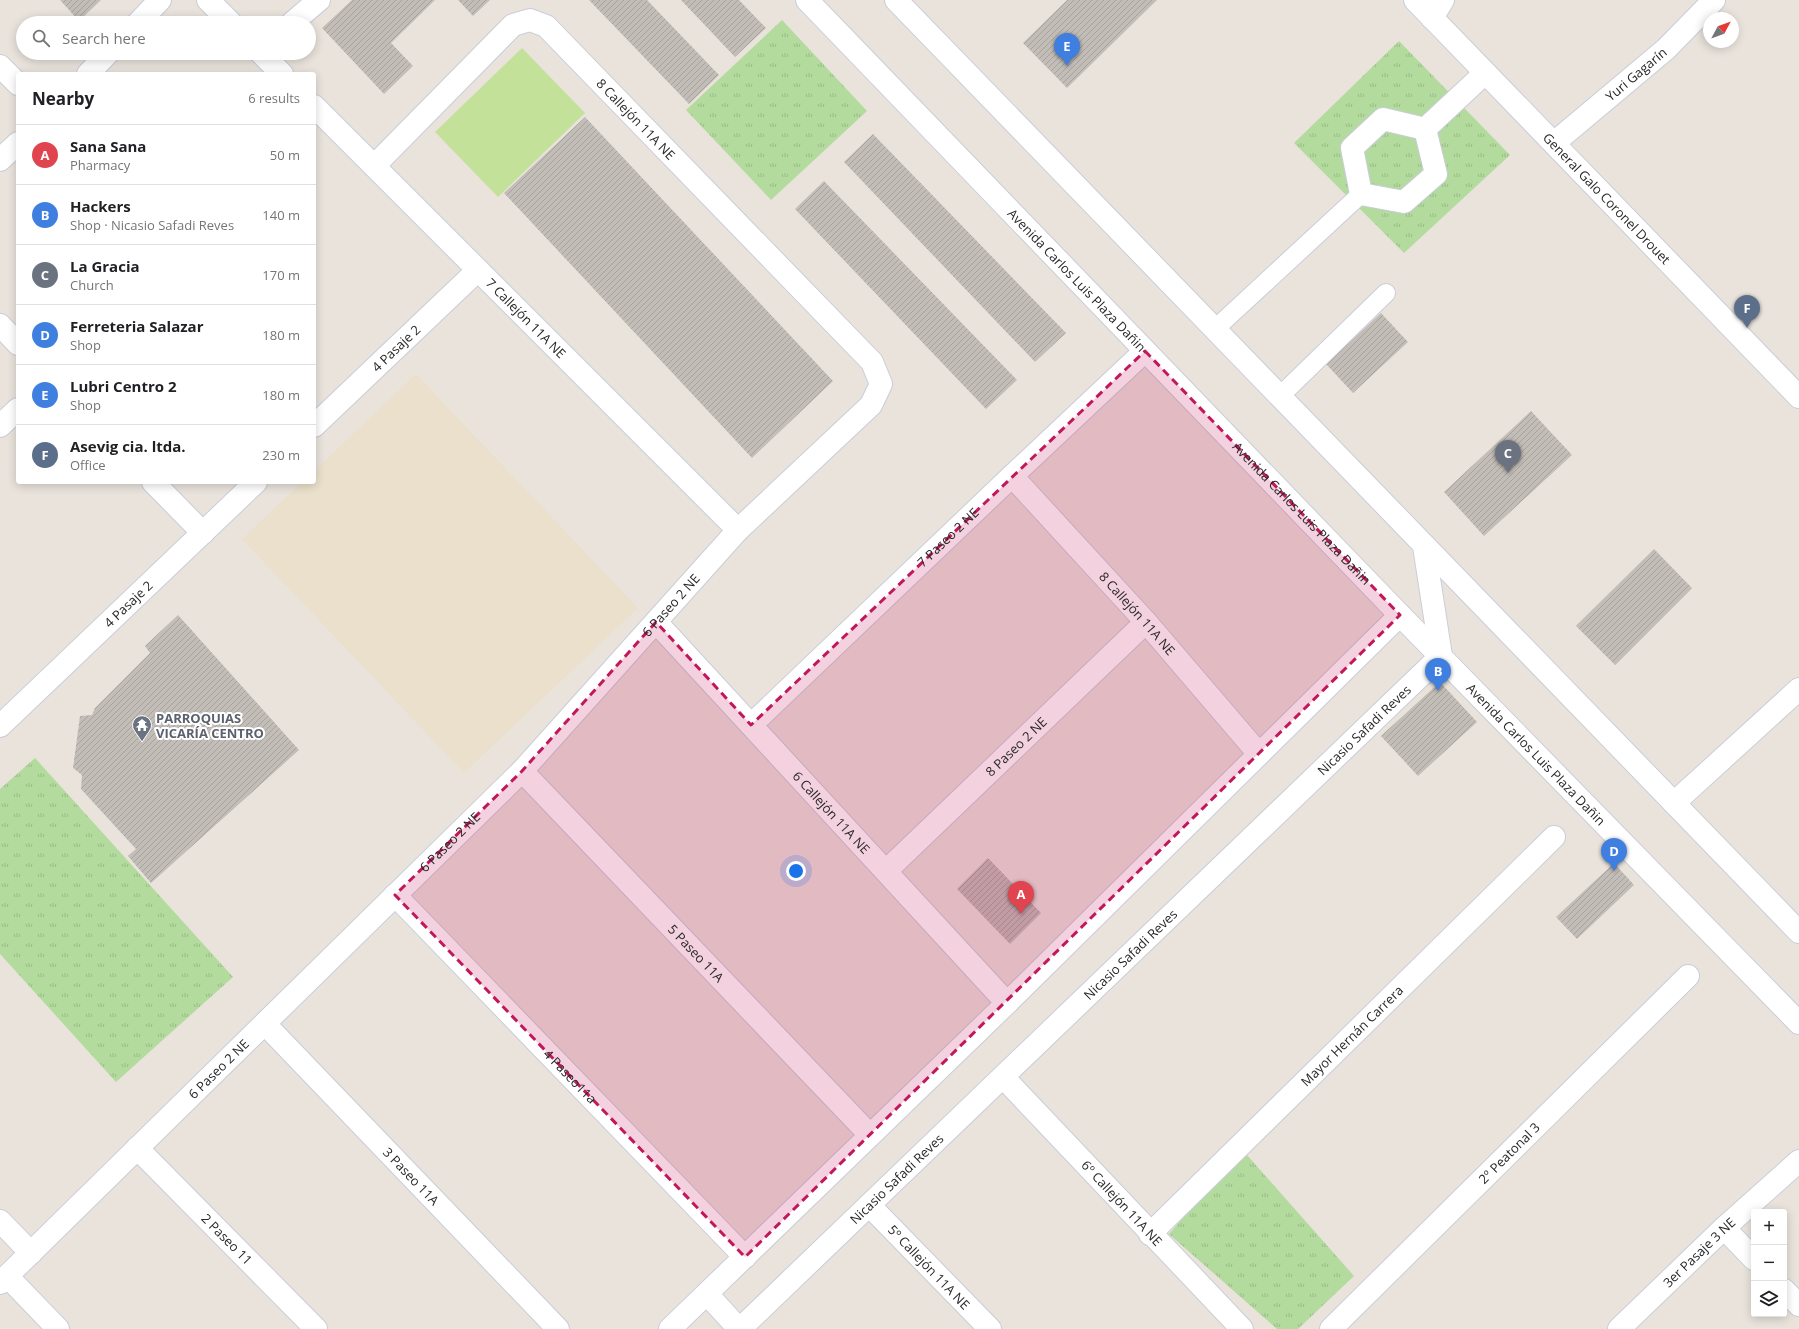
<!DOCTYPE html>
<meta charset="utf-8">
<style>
body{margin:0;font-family:"Open Sans",sans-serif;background:#f2f2f2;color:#202124}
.controls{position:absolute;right:12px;bottom:12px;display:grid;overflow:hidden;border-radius:4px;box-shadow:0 2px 10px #0003}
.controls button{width:36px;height:36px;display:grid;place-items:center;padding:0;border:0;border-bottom:1px solid #e0e0e0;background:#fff;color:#202124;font:20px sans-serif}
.compass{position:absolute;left:1703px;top:12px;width:36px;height:36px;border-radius:50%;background:#fff;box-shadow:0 2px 10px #0003;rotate:49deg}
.you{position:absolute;left:796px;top:871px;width:14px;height:14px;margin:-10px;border:3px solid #fff;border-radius:50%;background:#1a73e8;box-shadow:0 0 0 6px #1a73e833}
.badge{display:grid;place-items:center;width:26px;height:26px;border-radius:50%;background:#ea580c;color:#fff;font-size:13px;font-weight:700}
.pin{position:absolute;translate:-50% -33px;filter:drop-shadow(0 1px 2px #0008)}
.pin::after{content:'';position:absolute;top:21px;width:14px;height:12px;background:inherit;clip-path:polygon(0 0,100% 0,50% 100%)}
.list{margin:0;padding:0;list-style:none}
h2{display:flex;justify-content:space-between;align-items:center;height:52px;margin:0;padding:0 16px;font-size:17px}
h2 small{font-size:13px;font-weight:400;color:#757577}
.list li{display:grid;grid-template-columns:26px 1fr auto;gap:12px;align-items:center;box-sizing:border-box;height:60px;padding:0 16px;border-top:1px solid #e0e0e0}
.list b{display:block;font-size:15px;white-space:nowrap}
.list p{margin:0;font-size:13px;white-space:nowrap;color:#757577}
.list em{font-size:13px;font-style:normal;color:#757577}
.icon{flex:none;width:22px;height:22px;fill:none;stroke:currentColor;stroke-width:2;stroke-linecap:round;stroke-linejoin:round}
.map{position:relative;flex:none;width:1799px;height:1329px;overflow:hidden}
.search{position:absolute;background:#fff;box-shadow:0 2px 10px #0003;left:16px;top:16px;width:300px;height:44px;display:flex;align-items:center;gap:10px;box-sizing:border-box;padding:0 14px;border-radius:22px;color:#757577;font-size:15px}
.panel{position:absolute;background:#fff;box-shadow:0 2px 10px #0003;left:16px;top:72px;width:300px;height:412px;border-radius:4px}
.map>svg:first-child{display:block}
.education{fill:#eae0cc}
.grass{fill:url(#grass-tufts)}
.pitch{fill:#c4e19a}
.building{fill:url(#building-hatch)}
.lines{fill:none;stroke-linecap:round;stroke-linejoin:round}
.service-casing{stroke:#cacdd9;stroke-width:20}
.pedestrian-casing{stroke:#cacdd9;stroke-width:24}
.minor-casing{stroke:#cacdd9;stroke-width:24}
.tertiary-casing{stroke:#cacdd9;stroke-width:24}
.secondary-casing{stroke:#cacdd9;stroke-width:24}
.service{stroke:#fff;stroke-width:18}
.pedestrian{stroke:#fff;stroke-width:22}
.minor{stroke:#fff;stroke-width:22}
.tertiary{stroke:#fff;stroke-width:22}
.secondary{stroke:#fff;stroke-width:22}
.marked{fill:#c2185b;fill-opacity:0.2;stroke:#c2185b;stroke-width:3;stroke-dasharray:8 5;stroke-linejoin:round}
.labels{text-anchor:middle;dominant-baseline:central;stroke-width:4;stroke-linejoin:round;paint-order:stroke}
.street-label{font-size:13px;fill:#282828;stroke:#fff}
.worship-label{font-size:13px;font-weight:bold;fill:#5b616d;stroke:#fff;text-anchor:start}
</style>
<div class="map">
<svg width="1799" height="1329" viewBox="0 0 1799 1329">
<defs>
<pattern id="grass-tufts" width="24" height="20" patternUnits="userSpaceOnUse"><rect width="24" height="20" fill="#b3db9d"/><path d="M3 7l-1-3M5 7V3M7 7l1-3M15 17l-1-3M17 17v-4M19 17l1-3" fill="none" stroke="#9abc87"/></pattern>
<pattern id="building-hatch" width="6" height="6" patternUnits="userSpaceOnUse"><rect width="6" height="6" fill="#c2bdb7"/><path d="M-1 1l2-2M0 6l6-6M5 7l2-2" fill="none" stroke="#a7a29d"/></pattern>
</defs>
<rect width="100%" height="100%" fill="#e9e3dc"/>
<polygon class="education" points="416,374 638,608 464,773 242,539 302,482 314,482 314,471"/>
<g class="grass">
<polygon points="782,20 867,111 771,200 686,110"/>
<polygon points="1399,41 1510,155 1404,253 1294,143"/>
<polygon points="35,758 233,977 116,1082 0,954 0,789"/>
<polygon points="1246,1154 1354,1276 1298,1329 1277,1329 1169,1234 1203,1195"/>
</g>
<polygon class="pitch" points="522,48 585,113 498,197 435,132"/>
<g class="building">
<polygon points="60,0 101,0 79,21"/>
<polygon points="352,0 435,0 391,43 413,66 384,94 322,28"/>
<polygon points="458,0 490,0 473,16"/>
<polygon points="589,0 647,0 719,75 689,104"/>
<polygon points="681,0 739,0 766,28 735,57"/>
<polygon points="1067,0 1157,0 1067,88 1023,43"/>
<polygon points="585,117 833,381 752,458 504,193"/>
<polygon points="873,134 1066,333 1035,362 844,162"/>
<polygon points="824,181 1017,380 986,409 795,209"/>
<polygon points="1381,313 1408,342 1353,393 1326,364"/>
<polygon points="1531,411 1572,455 1484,536 1444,492"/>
<polygon points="1654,549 1692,588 1615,665 1576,626"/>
<polygon points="178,615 299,750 151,883 128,856 136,849 81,789 82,775 73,768 80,716 92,715 95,708 150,653 145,646"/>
<polygon points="1440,682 1477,722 1418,776 1381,736"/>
<polygon points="988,858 1041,913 1010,944 957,889"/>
<polygon points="1614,863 1634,885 1577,939 1556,917"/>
</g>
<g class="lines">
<g class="service-casing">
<g id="service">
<polyline points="1215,329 1361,194"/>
<polyline points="1279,397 1386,293"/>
</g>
</g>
<g class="pedestrian-casing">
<polyline id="pedestrian" points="1674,803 1799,689"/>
</g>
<g class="minor-casing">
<g id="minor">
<polyline points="208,0 231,23"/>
<path id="s1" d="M 1415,0 L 1799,397"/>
<polyline points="1432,18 1443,0"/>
<polyline points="138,23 160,0"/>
<polyline points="292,23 319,0"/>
<polyline points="261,53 282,74"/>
<polyline points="0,66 18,84"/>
<polyline points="88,74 108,53"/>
<path id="s2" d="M 314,106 L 738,530"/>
<polygon points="1383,119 1425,129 1436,174 1404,202 1361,194 1352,148"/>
<polyline points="1425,129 1485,73"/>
<path id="s3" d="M 1554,143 L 1666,49 L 1714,0"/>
<polyline points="0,160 18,143"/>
<polyline points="0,325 18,344"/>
<polyline points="0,426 18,409"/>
<path id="s4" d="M 314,426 L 478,270"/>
<path id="s5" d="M 1012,476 L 1146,622 L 1259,754"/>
<polyline points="153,482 203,533"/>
<path id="s6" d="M 656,622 L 1007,1003"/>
<path id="s7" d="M 751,725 L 1012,476 L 1145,351"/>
<path id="s8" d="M 0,726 L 256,482"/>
<path id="s9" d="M 522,771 L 870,1135"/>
<path id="s10" d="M 886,871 L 1146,622"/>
<path id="s11" d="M 395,895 L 745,1257"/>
<path id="s12" d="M 265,1024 L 558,1329"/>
<polyline points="1003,1077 1242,1329"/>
<path id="s13" d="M 137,1148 L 316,1329"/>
<polyline points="869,1205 990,1329"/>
<polyline points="0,1221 31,1253"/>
<polyline points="1724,1228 1754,1259"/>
<path id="s14" d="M 1150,1234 L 1554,837"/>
<polyline points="7,1276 58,1329"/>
<path id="s15" d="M 0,1283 L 522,771 L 738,530 L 871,405 L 881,384 L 872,362 L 546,26 L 530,20 L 513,25 L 374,166"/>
<polyline points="1784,1290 1799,1305"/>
<polyline points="707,1294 739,1329"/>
<polyline points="1331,1329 1688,976"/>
<path id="s16" d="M 1619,1329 L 1724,1228 L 1799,1161"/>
</g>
</g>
<g class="tertiary-casing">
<g id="tertiary">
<polyline points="670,1329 1007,1003 1400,615"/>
<path id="s17" d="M 740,1329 L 1441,656 L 1424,546"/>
</g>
</g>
<g class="secondary-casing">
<g id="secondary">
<path id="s18" d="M 807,0 L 1400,615 L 1799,1023"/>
<polyline points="896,0 1799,932"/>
</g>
</g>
<use href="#service" class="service"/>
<use href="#pedestrian" class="pedestrian"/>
<use href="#minor" class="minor"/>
<use href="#tertiary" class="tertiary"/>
<use href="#secondary" class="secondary"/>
</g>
<path class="marked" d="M 1145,351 L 1400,615 L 745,1257 L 395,895 L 522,771 L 656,622 L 751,725 Z"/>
<defs>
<g id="temple-pin" transform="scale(1)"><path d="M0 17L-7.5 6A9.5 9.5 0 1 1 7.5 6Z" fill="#6b7280" stroke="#fff"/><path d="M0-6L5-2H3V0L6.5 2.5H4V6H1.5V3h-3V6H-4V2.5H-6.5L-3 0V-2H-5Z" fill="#fff"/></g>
</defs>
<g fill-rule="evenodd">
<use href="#temple-pin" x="142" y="725"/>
</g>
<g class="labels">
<g class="street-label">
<text stroke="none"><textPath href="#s3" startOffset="107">Yuri Gagarín</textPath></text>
<text transform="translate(636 119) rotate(46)">8 Callejón 11A NE</text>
<text stroke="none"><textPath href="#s1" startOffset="276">General Galo Coronel Drouet</textPath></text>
<text stroke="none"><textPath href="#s18" startOffset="389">Avenida Carlos Luis Plaza Dañin</textPath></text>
<text stroke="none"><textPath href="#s2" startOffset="300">7 Callejón 11A NE</textPath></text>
<text stroke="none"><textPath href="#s4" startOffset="113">4 Pasaje 2</textPath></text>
<text stroke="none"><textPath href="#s18" startOffset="713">Avenida Carlos Luis Plaza Dañin</textPath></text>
<text stroke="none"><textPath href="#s7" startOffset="272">7 Paseo 2 NE</textPath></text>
<text stroke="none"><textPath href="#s8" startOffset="177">4 Pasaje 2</textPath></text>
<text stroke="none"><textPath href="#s15" startOffset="954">6 Paseo 2 NE</textPath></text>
<text stroke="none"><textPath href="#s5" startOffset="186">8 Callejón 11A NE</textPath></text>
<text stroke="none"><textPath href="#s17" startOffset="865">Nicasio Safadi Reves</textPath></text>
<text stroke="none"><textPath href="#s10" startOffset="180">8 Paseo 2 NE</textPath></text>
<text stroke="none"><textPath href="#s18" startOffset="1049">Avenida Carlos Luis Plaza Dañin</textPath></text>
<text stroke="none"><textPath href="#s6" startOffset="259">6 Callejón 11A NE</textPath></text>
<text stroke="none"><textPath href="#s15" startOffset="630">6 Paseo 2 NE</textPath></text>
<text stroke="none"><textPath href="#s9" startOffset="252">5 Paseo 11A</textPath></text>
<text stroke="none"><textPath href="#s17" startOffset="541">Nicasio Safadi Reves</textPath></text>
<text stroke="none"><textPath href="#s14" startOffset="283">Mayor Hernán Carrera</textPath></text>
<text stroke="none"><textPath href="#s15" startOffset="306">6 Paseo 2 NE</textPath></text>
<text stroke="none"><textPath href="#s11" startOffset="252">4 Paseo11a</textPath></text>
<text transform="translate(1509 1153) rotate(-45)">2º Peatonal 3</text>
<text stroke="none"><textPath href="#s12" startOffset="211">3 Paseo 11A</textPath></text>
<text stroke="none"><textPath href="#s17" startOffset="217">Nicasio Safadi Reves</textPath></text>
<text transform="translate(1122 1203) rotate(47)">6º Callejón 11A NE</text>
<text stroke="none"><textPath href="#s13" startOffset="128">2 Paseo 11</textPath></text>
<text stroke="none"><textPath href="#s16" startOffset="111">3er Pasaje 3 NE</textPath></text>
<text transform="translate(929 1267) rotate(46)">5º Callejón 11A NE</text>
</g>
<g class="worship-label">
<text x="156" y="718">PARROQUIAS<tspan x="156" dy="15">VICARÍA CENTRO</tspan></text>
</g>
</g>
</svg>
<div class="controls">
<button>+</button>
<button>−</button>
<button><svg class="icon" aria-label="layers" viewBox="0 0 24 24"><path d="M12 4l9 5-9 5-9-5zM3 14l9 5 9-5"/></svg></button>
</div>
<svg class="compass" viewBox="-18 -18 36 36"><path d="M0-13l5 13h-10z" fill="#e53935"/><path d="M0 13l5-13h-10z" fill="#757577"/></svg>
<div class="you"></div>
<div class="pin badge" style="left:1021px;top:914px;background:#e0444e">A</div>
<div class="pin badge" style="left:1438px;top:691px;background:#3f7fe0">B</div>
<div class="pin badge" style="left:1508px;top:473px;background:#6b7280">C</div>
<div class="pin badge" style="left:1614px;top:871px;background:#3f7fe0">D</div>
<div class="pin badge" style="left:1067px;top:66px;background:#3f7fe0">E</div>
<div class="pin badge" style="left:1747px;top:328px;background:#5c6f8a">F</div>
<div class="search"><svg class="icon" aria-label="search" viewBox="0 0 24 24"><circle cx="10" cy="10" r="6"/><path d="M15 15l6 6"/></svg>Search here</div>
<section class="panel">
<h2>Nearby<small>6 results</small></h2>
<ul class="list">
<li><span class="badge" style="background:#e0444e">A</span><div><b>Sana Sana</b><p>Pharmacy</p></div><em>50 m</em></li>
<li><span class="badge" style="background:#3f7fe0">B</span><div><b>Hackers</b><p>Shop · Nicasio Safadi Reves</p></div><em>140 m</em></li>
<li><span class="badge" style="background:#6b7280">C</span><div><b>La Gracia</b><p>Church</p></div><em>170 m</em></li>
<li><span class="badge" style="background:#3f7fe0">D</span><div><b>Ferreteria Salazar</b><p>Shop</p></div><em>180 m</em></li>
<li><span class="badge" style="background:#3f7fe0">E</span><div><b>Lubri Centro 2</b><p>Shop</p></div><em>180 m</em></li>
<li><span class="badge" style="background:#5c6f8a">F</span><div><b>Asevig cia. ltda.</b><p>Office</p></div><em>230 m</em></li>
</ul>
</section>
</div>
